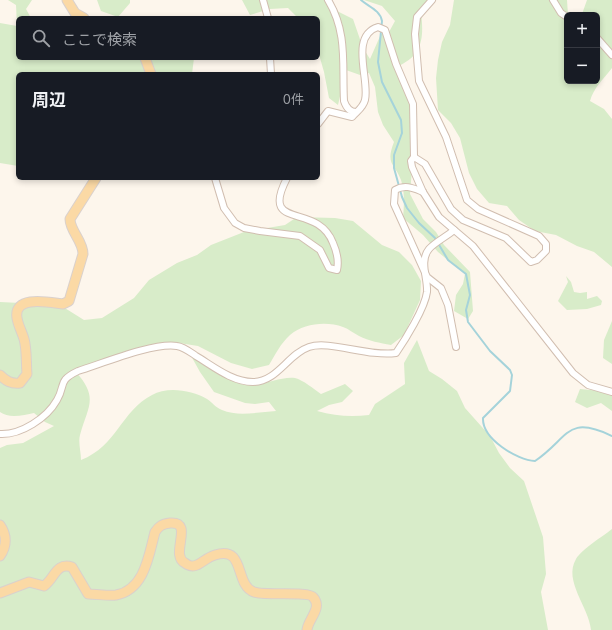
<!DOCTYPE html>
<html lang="ja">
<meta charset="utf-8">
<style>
body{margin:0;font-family:Inter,"Noto Sans JP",sans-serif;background:#20242c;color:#f1f3f6}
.controls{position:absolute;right:12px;top:12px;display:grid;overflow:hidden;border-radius:6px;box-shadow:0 2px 6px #0003}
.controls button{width:36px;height:36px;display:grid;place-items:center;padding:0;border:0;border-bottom:1px solid #363941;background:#171b24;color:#f1f3f6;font:20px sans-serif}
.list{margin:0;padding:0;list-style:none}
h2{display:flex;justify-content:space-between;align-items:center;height:52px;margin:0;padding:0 16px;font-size:17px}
h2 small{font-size:13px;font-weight:400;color:#9ea1a6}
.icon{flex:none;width:22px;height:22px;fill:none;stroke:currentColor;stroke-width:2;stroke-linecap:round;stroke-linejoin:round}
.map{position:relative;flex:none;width:612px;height:630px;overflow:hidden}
.search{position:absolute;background:#171b24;box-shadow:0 2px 6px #0003;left:16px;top:16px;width:304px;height:44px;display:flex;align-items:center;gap:10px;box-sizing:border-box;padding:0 14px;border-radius:6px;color:#9ea1a6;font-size:15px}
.panel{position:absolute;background:#171b24;box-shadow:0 2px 6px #0003;left:16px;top:72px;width:304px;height:108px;border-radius:6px}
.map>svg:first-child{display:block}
.green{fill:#d8ecc9;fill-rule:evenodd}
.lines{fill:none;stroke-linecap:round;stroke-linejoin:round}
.stream{stroke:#a5d3da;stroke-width:2}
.street-casing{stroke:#d1beb0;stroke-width:8}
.primary-casing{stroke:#dad1cd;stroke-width:11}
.street{stroke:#fff;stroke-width:6}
.primary{stroke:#fbd9a5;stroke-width:9}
</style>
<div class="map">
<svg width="612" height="630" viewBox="0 0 612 630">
<rect width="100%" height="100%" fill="#fdf6ec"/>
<g class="green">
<polygon points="8,0 32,0 26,9 31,18 18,18 18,58 194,58 192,74 18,74 18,166 0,163 0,23 17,26 16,5"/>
<polygon points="97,0 130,0 130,3 118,17 101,11"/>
<path d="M 242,0 L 330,0 L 335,10 L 353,19 L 363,48 L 370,59 L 381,34 L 389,32 L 395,21 L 382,6 L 364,0 L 430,0 L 421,12 C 424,38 423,56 396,67 L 416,113 L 410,126 L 412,169 L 410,194 L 423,219 L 436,232 L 444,245 L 470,272 L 473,311 L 468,319 L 454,311 L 456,295 L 463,284 L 465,274 L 438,252 L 423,235 L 403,218 C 404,206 405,191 401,180 C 395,163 385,165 394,142 L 383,125 L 378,112 L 375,87 L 369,73 L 360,75 L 346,70 L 338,105 L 329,98 L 324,72 L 318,51 L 318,18 L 298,18 L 288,8 L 270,9 L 250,15 Z"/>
<path d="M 454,0 L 567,0 L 568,15 L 582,14 L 587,0 L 612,0 L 612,68 C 603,80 594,87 590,101 L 604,109 L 612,119 L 612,267 L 594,252 L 577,246 L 556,235 L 535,231 L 519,220 L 507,206 L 489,203 L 477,189 L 469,173 L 460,138 L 451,123 L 438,110 L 436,78 L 438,60 L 442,42 L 450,25 ZM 567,15 L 597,15 L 597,81 L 567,81 Z"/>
<path d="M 297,217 L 335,218 L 353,221 L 382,245 L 399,252 L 412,265 L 421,281 L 420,300 L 404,335 L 391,345 C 380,343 369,341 359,336 C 353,333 349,329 343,327 C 327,321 304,323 290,335 C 281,343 275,355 269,365 L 252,369 L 231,363 L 198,346 L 179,343 L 161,343 L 131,357 L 94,365 L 76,372 C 99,398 88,406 80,435 C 78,442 81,452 81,460 C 117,446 121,411 152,395 C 167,386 192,390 207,399 C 212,402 216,408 222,410 C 238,417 258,412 276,411 L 269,402 L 255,404 L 245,403 L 214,392 L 200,372 L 190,354 C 204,363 230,383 246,385 C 263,386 281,376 295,378 C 303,380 314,389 321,394 L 345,384 L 353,391 L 342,402 L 329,405 L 317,411 C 335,416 351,417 369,415 L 375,404 L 405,384 L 404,363 L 417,340 L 429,371 L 442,379 L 457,391 L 465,408 L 490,436 L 499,453 L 510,468 L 524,481 L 543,537 L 546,574 L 541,592 L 548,630 L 0,630 L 0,448 L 7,445 L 23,443 L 54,426 L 45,422 L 34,413 C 24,415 9,419 0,412 L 0,302 L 60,305 L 84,320 L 102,318 L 134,298 L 149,280 L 177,263 L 197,255 L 211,245 L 244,232 L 285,225 Z"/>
<polygon points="566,276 571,282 574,292 580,293 587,292 587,299 597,296 602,301 601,305 587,309 567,310 558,301 568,282"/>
<polygon points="612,321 612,364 603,358 604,340"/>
<polygon points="580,389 612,392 612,411 601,403 587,408 575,402"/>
<path d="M 612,529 L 612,630 L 591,630 C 589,607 563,581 576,559 C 582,549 602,537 612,529 Z"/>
</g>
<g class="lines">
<path class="stream" d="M 361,0 C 369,7 380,10 382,21 L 378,62 L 382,82 L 401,120 L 402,133 L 394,155 L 394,168 L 402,197 L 407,208 L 419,223 L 435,238 L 448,260 L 466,274 L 470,295 L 466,310 L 468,322 L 490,351 L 510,370 L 512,375 L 510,391 L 483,418 C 482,439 517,460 535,461 C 569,438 566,414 612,436"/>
<g class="street-casing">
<g id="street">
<polyline points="263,0 268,18"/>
<path d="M 328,0 C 348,33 342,65 344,101 C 346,107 350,112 356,112"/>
<polyline points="553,0 561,13 567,17"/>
<polyline points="597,38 612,55"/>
<polyline points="270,58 271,74"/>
<path d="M 318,124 L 328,111 L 352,117 C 357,111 363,108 365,100 C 370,80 349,36 378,27 L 385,30 L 396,64 L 413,104 L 414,157 L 411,161 L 412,167 L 423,192 L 439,217 L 473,246 L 573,373 L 588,385 L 612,392"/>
<polyline points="414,157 425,164 451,209 463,220 506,238 531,262 537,260 546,251 546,244 539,236 478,209 467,200 446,137 419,81 415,34 417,17 432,0"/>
<path d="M 215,178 L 224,208 L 235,223 L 244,228 L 260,231 L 300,236 L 320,250 L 329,268 L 337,270 C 339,261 337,252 333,243 C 317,201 259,232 287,178"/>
<path d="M 423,192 C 413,188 405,184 395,190 L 394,204 L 427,277 L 441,288 L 448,305 L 456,347"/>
<path d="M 0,434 C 21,435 47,418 57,400 C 66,385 57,381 78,371 C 101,364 154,342 177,346 C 184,347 190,352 196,356 C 213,366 232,382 253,382 C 277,382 288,354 309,347 C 329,340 368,357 396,353 C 405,340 425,308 427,292 C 428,279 419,261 429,249 C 435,242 446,237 454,230"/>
</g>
</g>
<g class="primary-casing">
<g id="primary">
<polyline points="67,0 75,13 84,18"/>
<polyline points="145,58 151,74"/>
<path d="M 0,375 C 6,381 11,384 20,383 L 27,374 C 26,363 27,349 24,339 C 22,332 18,325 17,318 C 13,294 52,303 63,304 L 69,301 L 83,254 C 83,241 70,231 70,219 L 96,178"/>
<path d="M 0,525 C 7,535 7,546 0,556"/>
<path d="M 0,593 L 29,582 L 44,586 C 55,578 56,562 72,567 L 88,594 C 97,594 108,596 116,595 C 145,590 149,554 155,532 C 159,526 162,524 170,523 C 195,521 169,555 185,563 C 189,566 192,567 197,565 C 203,562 208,557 215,555 C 246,545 234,585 254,592 C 266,596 308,591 313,597 C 323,608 308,619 307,630"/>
</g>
</g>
<use href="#street" class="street"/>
<use href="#primary" class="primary"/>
</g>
</svg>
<div class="controls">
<button>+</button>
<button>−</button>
</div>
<div class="search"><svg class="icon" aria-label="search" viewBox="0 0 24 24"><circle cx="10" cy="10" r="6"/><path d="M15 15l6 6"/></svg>ここで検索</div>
<section class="panel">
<h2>周辺<small>0件</small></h2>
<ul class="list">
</ul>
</section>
</div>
